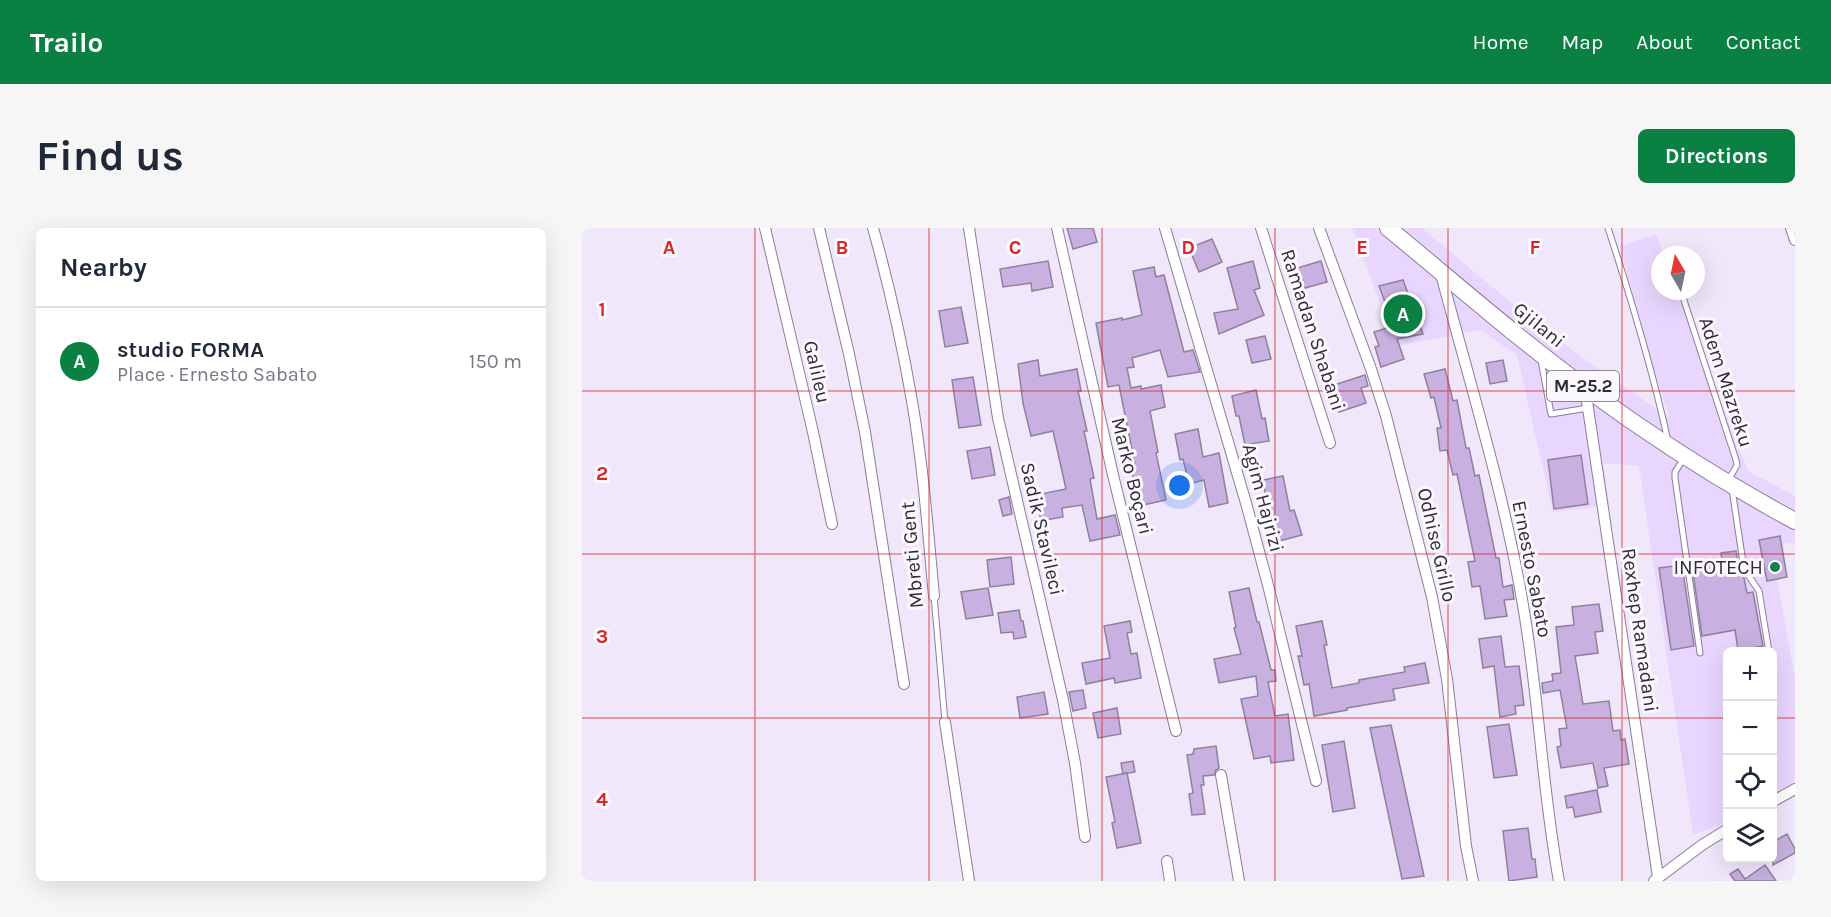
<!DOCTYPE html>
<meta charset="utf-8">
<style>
body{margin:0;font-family:Karla,sans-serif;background:#f6f6f7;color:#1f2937}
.controls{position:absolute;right:18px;bottom:18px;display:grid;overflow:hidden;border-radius:9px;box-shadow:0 6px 24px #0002}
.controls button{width:54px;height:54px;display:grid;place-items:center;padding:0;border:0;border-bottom:2px solid #e0e1e3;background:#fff;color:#1f2937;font:30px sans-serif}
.compass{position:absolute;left:1069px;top:18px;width:54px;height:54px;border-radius:50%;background:#fff;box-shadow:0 6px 24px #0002;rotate:351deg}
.you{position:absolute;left:598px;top:258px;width:21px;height:21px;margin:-15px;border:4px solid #fff;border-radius:50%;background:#1a73e8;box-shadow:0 0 0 9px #1a73e833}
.badge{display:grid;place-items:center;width:39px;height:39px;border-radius:50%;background:#0b8043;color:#fff;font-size:20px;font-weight:700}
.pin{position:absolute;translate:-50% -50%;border:3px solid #fff;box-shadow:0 2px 6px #0006}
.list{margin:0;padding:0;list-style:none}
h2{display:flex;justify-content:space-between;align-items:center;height:78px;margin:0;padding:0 24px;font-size:26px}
h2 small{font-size:20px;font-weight:400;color:#747a83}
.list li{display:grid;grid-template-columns:39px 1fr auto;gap:18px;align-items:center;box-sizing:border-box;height:108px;padding:0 24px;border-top:2px solid #e0e1e3}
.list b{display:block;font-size:22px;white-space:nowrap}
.list p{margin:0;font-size:20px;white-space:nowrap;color:#747a83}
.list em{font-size:20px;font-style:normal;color:#747a83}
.icon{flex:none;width:33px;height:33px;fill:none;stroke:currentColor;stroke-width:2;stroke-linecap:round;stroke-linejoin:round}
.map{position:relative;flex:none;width:1213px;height:653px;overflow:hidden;border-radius:9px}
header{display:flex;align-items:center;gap:36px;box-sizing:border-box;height:84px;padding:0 30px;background:#0b8043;color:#fff}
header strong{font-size:28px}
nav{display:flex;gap:33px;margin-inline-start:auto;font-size:21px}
.intro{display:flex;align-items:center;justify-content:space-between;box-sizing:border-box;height:144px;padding:0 36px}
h1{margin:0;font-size:42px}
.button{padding:15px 27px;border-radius:9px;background:#0b8043;color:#fff;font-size:21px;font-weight:700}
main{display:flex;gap:36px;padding:0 36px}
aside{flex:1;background:#fff;border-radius:9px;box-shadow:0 6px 24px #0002}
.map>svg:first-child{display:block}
.built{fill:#e9d6fe}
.building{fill:#c8b1e0;stroke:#8f809f;stroke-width:1.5}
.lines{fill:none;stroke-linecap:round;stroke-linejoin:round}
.service-casing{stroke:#8b7d9b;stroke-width:7}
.minor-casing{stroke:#8b7d9b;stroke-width:12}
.primary-casing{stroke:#8b7d9b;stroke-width:18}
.service{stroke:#fff;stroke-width:5}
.minor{stroke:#fff;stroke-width:10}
.primary{stroke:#fff;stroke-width:16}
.grid{fill:none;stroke:#d62828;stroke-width:1.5;stroke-opacity:0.55}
.poi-dot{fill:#1b7a50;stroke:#fbf8fe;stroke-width:2}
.labels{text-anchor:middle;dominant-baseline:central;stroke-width:6;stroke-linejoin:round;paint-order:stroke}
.shield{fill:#fbf8fe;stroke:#6e6873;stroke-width:1.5}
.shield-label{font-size:18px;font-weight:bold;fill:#312b37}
.street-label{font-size:20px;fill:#312b37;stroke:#fbf8fe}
.poi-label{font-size:20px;fill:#312b37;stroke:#fbf8fe;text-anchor:end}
.grid-label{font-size:20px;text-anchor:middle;font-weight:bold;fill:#d62828;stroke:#fbf8fe;stroke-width:6;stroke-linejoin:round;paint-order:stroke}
</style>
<header>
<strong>Trailo</strong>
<nav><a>Home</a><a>Map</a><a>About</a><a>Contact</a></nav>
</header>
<div class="intro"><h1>Find us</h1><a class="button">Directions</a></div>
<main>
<aside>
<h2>Nearby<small></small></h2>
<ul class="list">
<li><span class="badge">A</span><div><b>studio FORMA</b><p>Place · Ernesto Sabato</p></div><em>150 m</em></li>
</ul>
</aside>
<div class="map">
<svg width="1213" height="653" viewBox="0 0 1213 653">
<rect width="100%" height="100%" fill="#f1e7fb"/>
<polygon class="built" points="770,0 840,0 951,93 1015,140 1087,189 1060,104 1038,18 1074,6 1082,27 1078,27 1078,63 1096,63 1166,243 1213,268 1213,315 1189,316 1213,451 1213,552 1191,567 1190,424 1146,424 1145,594 1111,607 1057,238 1021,235 1027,277 971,284 935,127 898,102 815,118 802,86"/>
<g class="building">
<polygon points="485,0 511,0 515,14 491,21"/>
<polygon points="630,11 640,34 617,44 607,20"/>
<polygon points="466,33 471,59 450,63 449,55 421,59 418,41"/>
<polygon points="671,33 678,60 672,62 682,87 637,106 632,85 656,81 645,40"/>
<polygon points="739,33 745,54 723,60 721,52 716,54 712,41"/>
<polygon points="572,39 574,49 582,47 602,124 611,122 618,144 586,149 578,122 550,130 552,139 545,140 549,160 559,158 559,161 579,157 583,179 568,183 576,224 574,225 584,272 557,278 549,238 553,237 537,157 526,159 514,95 540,90 540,92 560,87 551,43"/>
<polygon points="821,52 841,106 815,111 822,131 799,139 793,119 797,118 792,104 812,98 797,58"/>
<polygon points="379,79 386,115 363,119 357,83"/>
<polygon points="683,108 689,131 670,135 664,112"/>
<polygon points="456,132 458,148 495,141 499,163 496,163 505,203 502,203 512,250 508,251 515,291 533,287 538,307 508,313 500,277 480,280 481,289 459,293 454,267 484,261 471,203 449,208 441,175 436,136"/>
<polygon points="921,132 925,153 908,156 904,135"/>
<polygon points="863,141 871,173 875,172 884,220 887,220 893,248 897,247 914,330 917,330 921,359 930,357 932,371 922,372 925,388 903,391 898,358 890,359 886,334 893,333 875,246 871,247 865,222 858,223 855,200 859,200 852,169 849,170 842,146"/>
<polygon points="783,147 786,158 779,160 784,175 757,184 749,158"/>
<polygon points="391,149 399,197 377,200 370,152"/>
<polygon points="674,162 680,191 683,190 687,213 663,217 657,188 654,188 650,168"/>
<polygon points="616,201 621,229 637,225 646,275 627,279 622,252 607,256 601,231 598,232 593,206"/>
<polygon points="408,219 413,247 390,251 385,223"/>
<polygon points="999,227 1006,276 972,281 966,232"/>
<polygon points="701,248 708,283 712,282 720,307 697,313 685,276 681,252"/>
<polygon points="427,269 430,286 421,288 417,272"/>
<polygon points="1198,308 1205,349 1185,353 1177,312"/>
<polygon points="1154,323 1157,342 1162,350 1165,365 1171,364 1181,418 1156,422 1153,402 1120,408 1110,337 1140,332 1139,325"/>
<polygon points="429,329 432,356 408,359 405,332"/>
<polygon points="1100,337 1112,418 1089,422 1077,340"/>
<polygon points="406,360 411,387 384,391 379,364"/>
<polygon points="667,360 675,394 677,394 689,442 693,442 694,453 686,454 693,488 706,486 712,532 689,535 688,528 672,531 659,471 676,468 674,448 637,455 632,431 659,426 652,400 654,399 647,364"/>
<polygon points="1017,376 1021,403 1013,404 1016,425 993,428 1001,476 1027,473 1031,503 1038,502 1039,512 1043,511 1047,536 1022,540 1026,558 1016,560 1011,535 979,540 975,519 979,518 977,501 985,500 978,462 961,465 960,455 971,453 970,446 979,445 974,399 992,397 990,379"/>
<polygon points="437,382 439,393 441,393 444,409 432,411 431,404 419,405 416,385"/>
<polygon points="548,393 550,404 545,405 549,426 555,425 559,450 533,455 532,450 504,456 500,435 528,430 522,398"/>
<polygon points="740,393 745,417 742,417 750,460 777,455 777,452 823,444 822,439 843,435 847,455 811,461 813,472 765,480 765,482 732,488 727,456 722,457 716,428 720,428 714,398"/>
<polygon points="919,408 923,439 937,438 942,477 933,478 934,486 918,489 912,438 901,440 897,411"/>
<polygon points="501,462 504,480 491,483 487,464"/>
<polygon points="462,464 466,486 438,490 435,469"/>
<polygon points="535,480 539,506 516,510 511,485"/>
<polygon points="927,496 935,547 912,550 905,499"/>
<polygon points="809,497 842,648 820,651 788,500"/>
<polygon points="762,513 773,580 751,584 740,517"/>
<polygon points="634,518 637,540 634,542 632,547 621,548 622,557 619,557 623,586 610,587 607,566 611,565 605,527 611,526 612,521"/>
<polygon points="551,533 553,544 541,546 539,535"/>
<polygon points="545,545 559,615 535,620 530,595 533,594 524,549"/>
<polygon points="1015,562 1019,584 993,589 991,579 985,580 983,568"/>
<polygon points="946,600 950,631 953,631 955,649 927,653 921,603"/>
<polygon points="1205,606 1213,621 1213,625 1191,637 1191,614"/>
<polygon points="1183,637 1194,653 1153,653 1148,646 1156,641 1163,651"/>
</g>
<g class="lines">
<g class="service-casing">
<g id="service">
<path d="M 1026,0 C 1049,70 1070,140 1086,213"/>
<polyline points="1099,63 1154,232 1155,237 1147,251"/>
<polyline points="959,132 969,186 1006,180"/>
<polyline points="1102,230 1093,244 1093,250 1118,425"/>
<polyline points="1150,261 1162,341 1177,363 1187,424"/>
<polyline points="352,368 363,494"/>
<polyline points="1190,448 1191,452"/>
</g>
</g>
<g class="minor-casing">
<g id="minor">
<polyline points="183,0 231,204 250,296"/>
<polyline points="237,0 267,126 283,204 322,456"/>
<path d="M 291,0 C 307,57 320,115 330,173 C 341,237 346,303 352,368"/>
<polyline points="387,0 416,190 481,472 493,535 503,609"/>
<polyline points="475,0 531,247 594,503"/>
<polyline points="583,0 664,275 686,357 734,553"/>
<polyline points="679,0 748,215"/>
<polyline points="737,0 789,141 804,188 850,369 865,451 884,618 891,653"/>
<polyline points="1209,0 1213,12"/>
<path d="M 859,46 C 888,156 922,265 941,377 C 957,469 960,562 977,653"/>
<polyline points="1003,160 1076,649"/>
<polyline points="363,494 387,653"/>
<polyline points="639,547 657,653"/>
<polyline points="1190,574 1213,561"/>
<polyline points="585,633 588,653"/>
<polyline points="1072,653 1120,617 1146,601"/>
</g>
</g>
<g class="primary-casing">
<path id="primary" d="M 806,0 C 872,54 936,111 1005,161 C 1071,210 1141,254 1213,293"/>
</g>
<use href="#service" class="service"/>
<use href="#minor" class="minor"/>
<use href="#primary" class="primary"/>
</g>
<path class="grid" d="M 173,0 L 173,653M 347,0 L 347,653M 520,0 L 520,653M 693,0 L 693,653M 866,0 L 866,653M 1040,0 L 1040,653M 0,163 L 1213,163M 0,326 L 1213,326M 0,490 L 1146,490M 1190,490 L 1213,490"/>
<circle class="poi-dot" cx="1193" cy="339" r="6"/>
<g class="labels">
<rect class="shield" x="965" y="143" width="72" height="30" rx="4.5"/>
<g class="shield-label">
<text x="1001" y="158">M-25.2</text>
</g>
<g class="street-label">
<text transform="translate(957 97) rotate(39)">Gjilani</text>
<text transform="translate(731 102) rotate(72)">Ramadan Shabani</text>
<text transform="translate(235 144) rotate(77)">Galileu</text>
<text transform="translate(1144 154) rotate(72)">Adem Mazreku</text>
<text transform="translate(550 248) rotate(76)">Marko Boçari</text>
<text transform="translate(681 270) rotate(75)">Agim Hajrizi</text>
<text transform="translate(460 301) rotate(77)">Sadik Stavileci</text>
<text transform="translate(855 317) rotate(77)">Odhise Grillo</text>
<text transform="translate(330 327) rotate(-95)">Mbreti Gent</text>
<text transform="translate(950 341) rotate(79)">Ernesto Sabato</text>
<text transform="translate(1058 402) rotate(82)">Rexhep Ramadani</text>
</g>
<g class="poi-label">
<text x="1181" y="339">INFOTECH</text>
</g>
</g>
<g class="grid-label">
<text x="87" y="26">A</text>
<text x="260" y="26">B</text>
<text x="433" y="26">C</text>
<text x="606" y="26">D</text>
<text x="780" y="26">E</text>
<text x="953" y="26">F</text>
<text x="20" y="88">1</text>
<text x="20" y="252">2</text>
<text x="20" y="415">3</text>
<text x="20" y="578">4</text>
</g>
</svg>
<div class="controls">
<button>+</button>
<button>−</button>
<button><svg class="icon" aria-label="locate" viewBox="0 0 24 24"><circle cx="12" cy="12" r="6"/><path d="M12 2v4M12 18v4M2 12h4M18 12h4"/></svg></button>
<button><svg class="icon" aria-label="layers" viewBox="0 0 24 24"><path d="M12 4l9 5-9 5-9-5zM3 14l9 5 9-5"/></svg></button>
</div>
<svg class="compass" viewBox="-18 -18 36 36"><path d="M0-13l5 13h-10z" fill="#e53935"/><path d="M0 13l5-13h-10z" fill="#747a83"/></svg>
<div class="you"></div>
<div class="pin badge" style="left:821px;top:86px">A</div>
</div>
</main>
